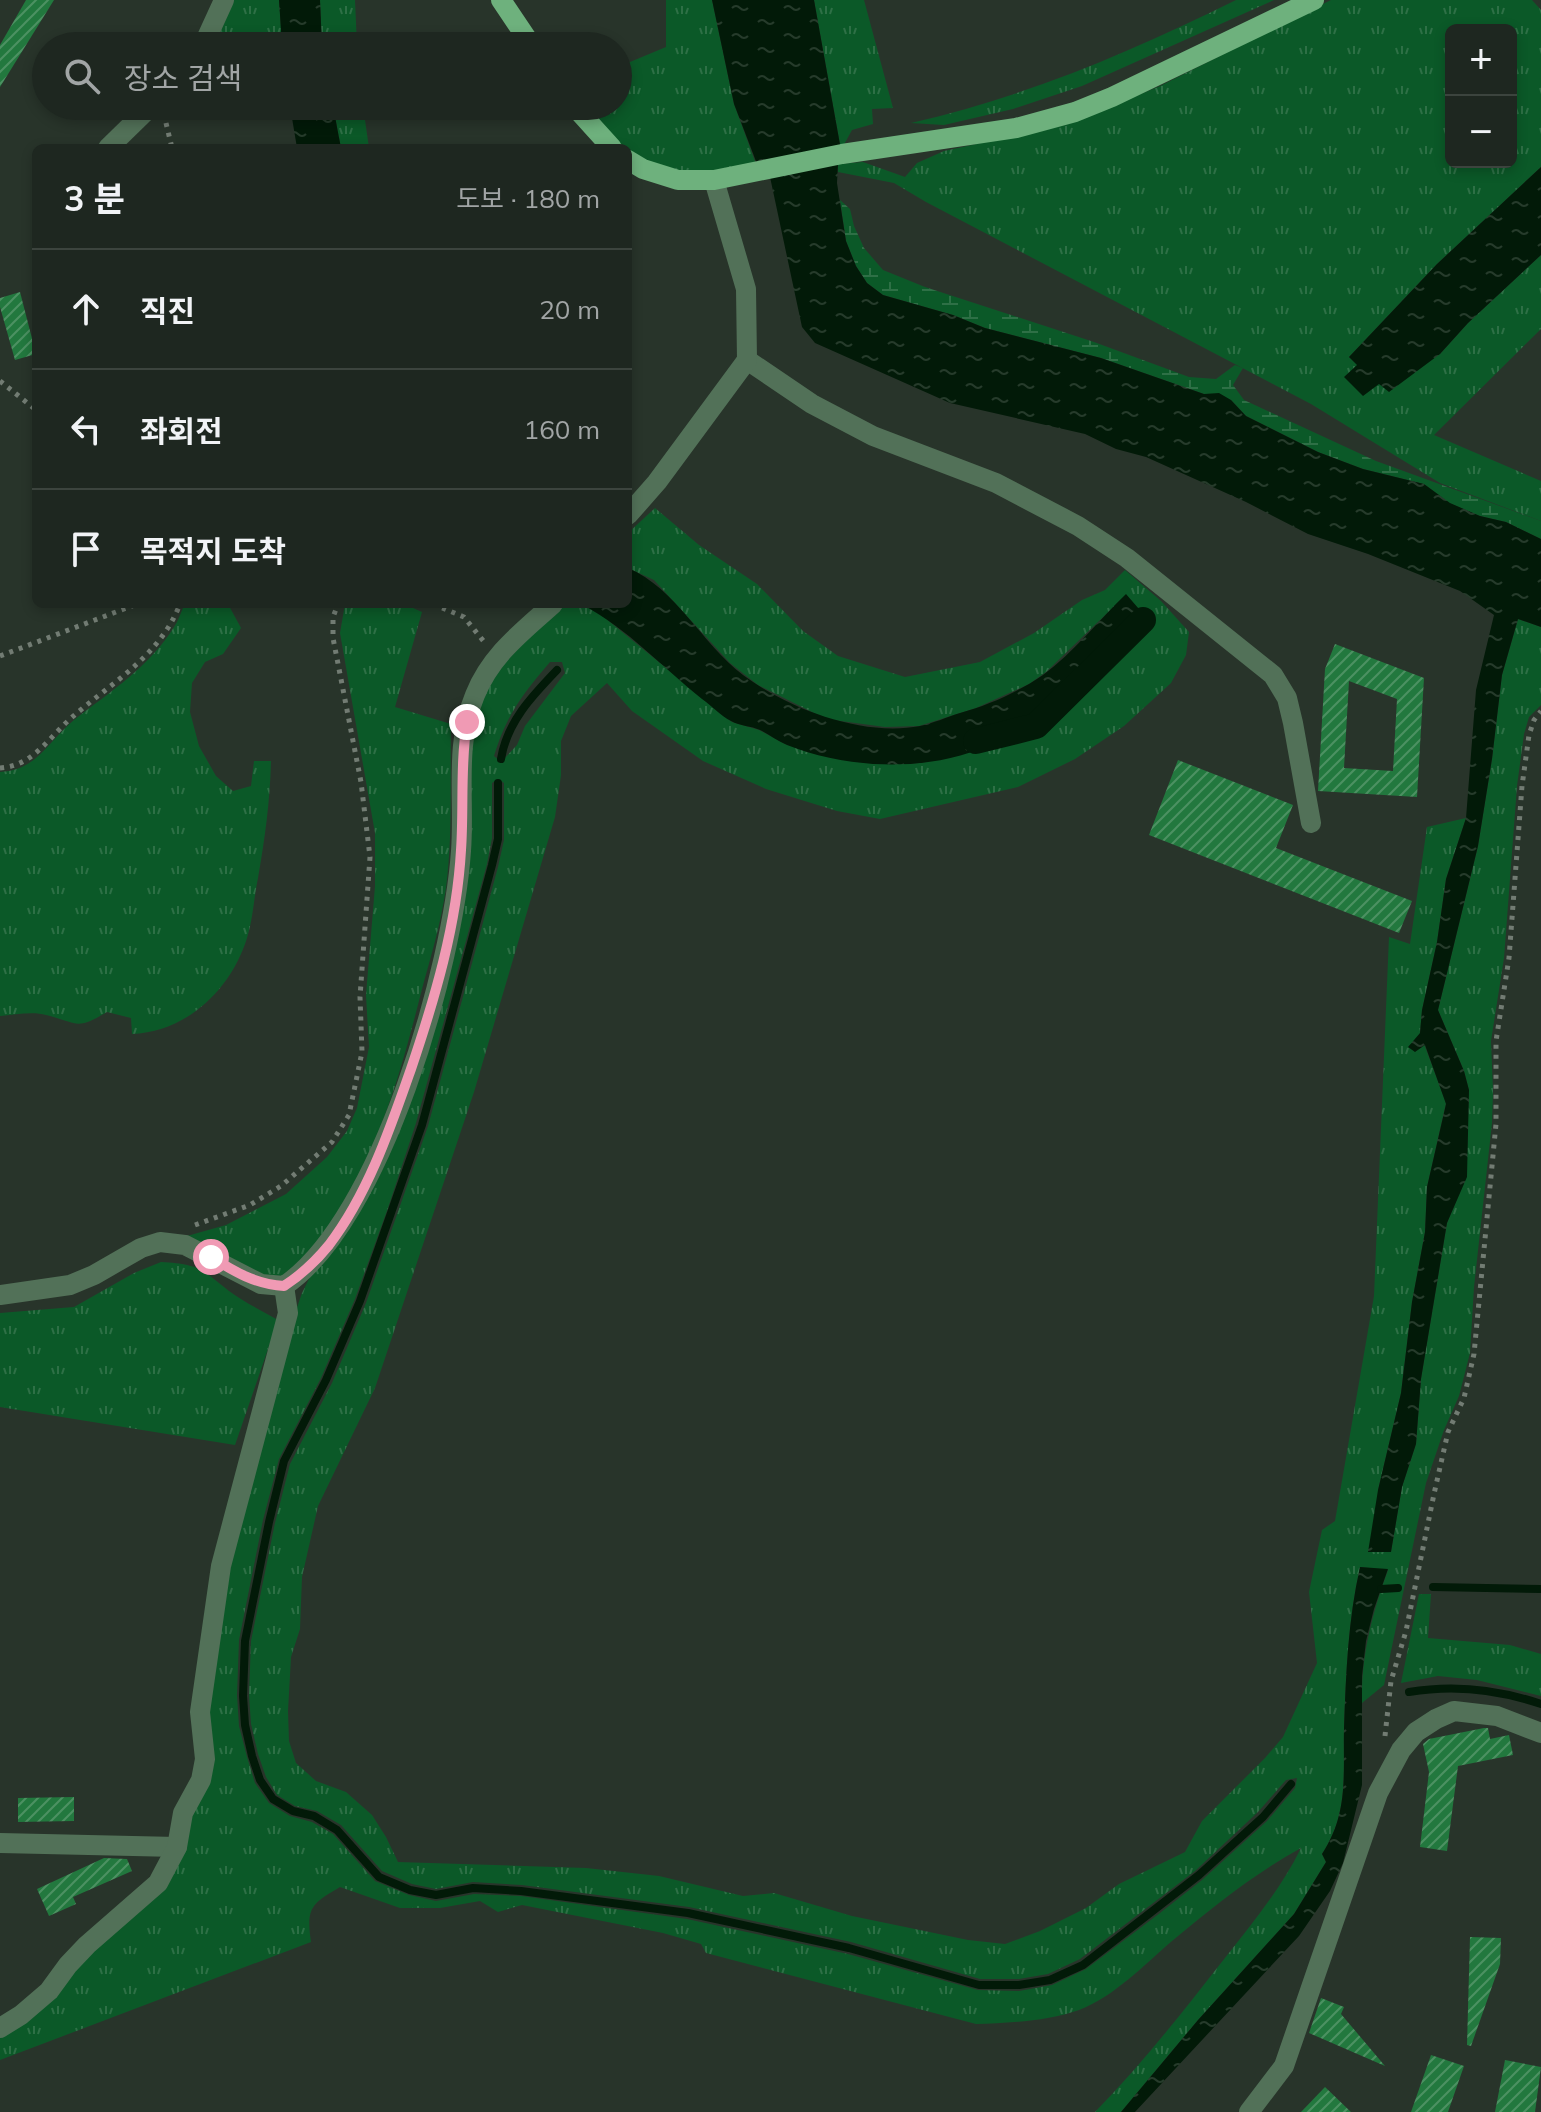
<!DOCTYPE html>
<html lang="ko">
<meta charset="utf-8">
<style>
body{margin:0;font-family:Mulish,"Noto Sans KR",sans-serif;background:#2b332d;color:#f1f3f6}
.controls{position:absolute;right:24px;top:24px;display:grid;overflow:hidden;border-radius:12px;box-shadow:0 4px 12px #0003}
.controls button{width:72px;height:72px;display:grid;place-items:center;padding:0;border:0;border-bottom:2px solid #3c443e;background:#1e2720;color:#f1f3f6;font:40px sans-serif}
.stop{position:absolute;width:24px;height:24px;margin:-18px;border:6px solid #f09ab4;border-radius:50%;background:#fff}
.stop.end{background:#f09ab4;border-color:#fff;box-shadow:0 2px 8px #0008}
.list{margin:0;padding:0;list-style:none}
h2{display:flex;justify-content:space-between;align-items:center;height:104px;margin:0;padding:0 32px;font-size:34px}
h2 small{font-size:26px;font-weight:400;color:#a1a5a5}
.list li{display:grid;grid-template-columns:52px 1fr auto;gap:24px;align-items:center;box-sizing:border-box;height:120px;padding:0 32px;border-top:2px solid #3c443e}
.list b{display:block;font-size:30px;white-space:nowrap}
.list em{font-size:26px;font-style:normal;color:#a1a5a5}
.icon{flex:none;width:44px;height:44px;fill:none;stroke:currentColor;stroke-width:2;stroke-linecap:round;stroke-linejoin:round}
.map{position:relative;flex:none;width:1541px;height:2112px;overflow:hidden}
.search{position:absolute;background:#1e2720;box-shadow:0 4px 12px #0003;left:32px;top:32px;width:600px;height:88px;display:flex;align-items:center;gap:20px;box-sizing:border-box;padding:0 28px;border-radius:44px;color:#a1a5a5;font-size:30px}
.panel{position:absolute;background:#1e2720;box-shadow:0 4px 12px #0003;left:32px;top:144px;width:600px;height:464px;border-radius:12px}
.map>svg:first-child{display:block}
.grass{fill:url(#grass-tufts);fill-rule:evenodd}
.wetland{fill:url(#wetland-marsh)}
.water{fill:url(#water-ripples)}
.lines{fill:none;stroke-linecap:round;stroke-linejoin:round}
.stream{stroke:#021a08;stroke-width:8}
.canal{stroke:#021a08;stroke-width:26}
.building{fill:url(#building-hatch);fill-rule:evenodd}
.path{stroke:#727c73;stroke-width:5;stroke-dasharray:4 6;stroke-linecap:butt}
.street{stroke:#527158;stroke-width:20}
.primary{stroke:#6eb17d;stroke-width:20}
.route{stroke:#f09ab4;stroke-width:10}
</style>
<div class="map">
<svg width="1541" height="2112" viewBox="0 0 1541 2112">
<defs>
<pattern id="grass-tufts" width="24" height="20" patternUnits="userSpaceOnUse" patternTransform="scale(2)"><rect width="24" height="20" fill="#0b5928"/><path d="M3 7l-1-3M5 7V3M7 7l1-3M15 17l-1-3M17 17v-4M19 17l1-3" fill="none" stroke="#2e7046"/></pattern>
<pattern id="wetland-marsh" width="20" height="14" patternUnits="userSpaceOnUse" patternTransform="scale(2)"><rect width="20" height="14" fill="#0b5928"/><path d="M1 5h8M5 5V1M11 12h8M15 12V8" fill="none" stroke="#2e7046"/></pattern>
<pattern id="water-ripples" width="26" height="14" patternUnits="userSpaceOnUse" patternTransform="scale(2)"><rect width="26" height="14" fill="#021a08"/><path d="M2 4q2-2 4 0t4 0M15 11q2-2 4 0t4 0" fill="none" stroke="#263b2b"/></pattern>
<pattern id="building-hatch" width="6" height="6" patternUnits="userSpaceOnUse" patternTransform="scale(2)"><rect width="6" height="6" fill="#22783e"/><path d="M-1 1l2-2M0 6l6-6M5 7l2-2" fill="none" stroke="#4c9162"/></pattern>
</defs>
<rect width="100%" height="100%" fill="#28342a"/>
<g class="grass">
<polygon points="234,0 279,0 282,42 264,46 214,46"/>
<polygon points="320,0 355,0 357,46 322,46"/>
<path d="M 666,0 L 712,0 L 734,104 L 756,164 C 718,171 676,182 640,160 C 620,148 603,124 588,106 L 618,106 L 618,67 L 666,47 Z"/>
<polygon points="814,0 864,0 893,108 872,109 873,124 852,130 841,150"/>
<path d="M 1236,0 L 1274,0 L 1082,86 L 1013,109 L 944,125 L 911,123 C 1025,97 1131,52 1236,0 Z"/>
<path d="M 1331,0 L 1532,0 L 1541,10 L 1541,167 L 1437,264 L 1349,357 L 1379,383 L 1440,354 L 1468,323 L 1541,255 L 1541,329 L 1434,435 L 1541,481 L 1541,521 L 1440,483 L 1311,404 L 926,202 L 894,183 L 838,172 L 838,164 L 863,162 L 905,177 L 917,163 L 944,151 L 1065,125 L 1160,86 ZM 1451,30 L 1511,30 L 1511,162 L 1451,162 Z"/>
<polygon points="333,106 363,106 369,148 341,148"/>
<path d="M 655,508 L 699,545 L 757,584 L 803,631 L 838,656 L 905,677 L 980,662 L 1034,633 L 1082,600 L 1105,590 L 1125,570 L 1161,601 L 1189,632 L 1186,655 L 1171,683 L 1124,726 L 1075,759 L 1018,787 L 880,819 L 837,811 L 766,789 L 703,761 L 632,711 L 607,683 L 571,716 L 561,741 L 561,775 L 555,817 L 474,1092 L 375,1388 L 318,1506 L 302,1577 L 300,1629 L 291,1657 L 288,1711 L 289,1741 L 296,1763 L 316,1781 L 346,1792 L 372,1815 L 386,1837 L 398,1862 L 586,1868 L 659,1876 L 743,1896 L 774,1893 L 852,1916 L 968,1940 L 1005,1944 L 1040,1931 L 1086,1908 L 1119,1884 L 1185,1852 L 1202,1821 L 1265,1758 L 1283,1737 L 1317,1663 L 1309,1592 L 1322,1530 L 1335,1521 L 1374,1296 L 1389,937 L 1410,944 L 1427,827 L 1466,818 L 1446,879 L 1437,942 L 1422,1010 L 1420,1033 L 1446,1103 L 1427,1187 L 1425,1232 L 1412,1302 L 1401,1393 L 1378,1490 L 1391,1552 L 1402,1487 L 1416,1444 L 1421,1379 L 1447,1223 L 1466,1177 L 1469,1090 L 1464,1071 L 1438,1010 L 1478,846 L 1492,759 L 1502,675 L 1518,619 L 1541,627 L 1541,705 L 1529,717 L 1524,734 L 1517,786 L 1504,958 L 1491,1041 L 1493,1091 L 1492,1123 L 1474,1287 L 1470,1353 L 1459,1396 L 1444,1430 L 1426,1483 L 1384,1685 L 1362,1703 C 1361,1656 1372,1614 1388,1570 L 1360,1567 C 1348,1620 1346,1673 1344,1728 C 1343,1774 1349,1813 1322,1854 L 1326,1862 L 1294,1914 L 1198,2020 L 1121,2112 L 1095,2112 C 1141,2065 1181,2014 1221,1963 C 1250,1926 1281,1889 1301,1848 C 1254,1874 1213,1907 1172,1941 C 1144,1965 1115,1996 1079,2010 C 1049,2021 1008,2023 976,2024 L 706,1953 L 701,1944 L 663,1933 L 522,1905 L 498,1912 L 480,1901 L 440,1908 L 400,1908 L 340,1887 C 311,1904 306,1908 311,1942 L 0,2060 L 0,2036 L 164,1888 L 208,1712 L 228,1567 L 295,1313 L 302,1293 L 425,1046 L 469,744 L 489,679 L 562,604 L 584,604 L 599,613 L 732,722 L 759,730 L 785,744 L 855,761 L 894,764 L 921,763 L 1000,739 L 1013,729 L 1067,697 L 1123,645 L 1126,595 L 1046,672 L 1029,684 L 976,708 L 919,726 L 885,727 L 826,719 L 758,685 L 730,663 L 654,580 L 628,568 L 628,533 ZM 550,662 L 562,662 L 565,673 L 525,726 L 517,745 L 501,762 L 494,756 C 507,714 522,695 550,662 ZM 498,779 L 504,783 L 504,840 L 498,867 L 428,1126 L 366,1303 L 332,1383 L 290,1464 L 275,1523 L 251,1641 L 249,1695 L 251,1724 L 258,1754 L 266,1777 L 277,1795 L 295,1806 L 317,1811 L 341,1825 L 382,1871 L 412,1884 L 436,1889 L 473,1882 L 522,1885 L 689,1907 L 851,1942 L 980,1979 L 1019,1979 L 1048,1974 L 1080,1959 L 1195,1871 L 1258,1812 L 1286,1780 L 1297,1778 L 1295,1788 L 1267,1821 L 1202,1880 L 1160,1913 L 1086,1969 L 1052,1985 L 1019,1991 L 978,1990 L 848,1954 L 687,1919 L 521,1896 L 474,1894 L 436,1901 L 409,1895 L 375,1881 L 333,1834 L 312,1822 L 290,1816 L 269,1803 L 255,1783 L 247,1757 L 239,1726 L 237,1695 L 239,1640 L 263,1520 L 279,1459 L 321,1378 L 355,1299 L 388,1208 L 416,1123 L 487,864 L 492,838 L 492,783 Z"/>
<path d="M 185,604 L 228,604 L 241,628 L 223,654 L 205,662 L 192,683 L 190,712 L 199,746 L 216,776 L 233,791 L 251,786 L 254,761 L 271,761 C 270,801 265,838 258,878 C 254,897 253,919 247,938 C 231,990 186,1032 132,1034 L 131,1018 L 107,1012 C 75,1031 79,1023 46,1015 C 33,1011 14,1015 0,1016 L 0,772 C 38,770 48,741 74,720 C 110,692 150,666 174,627 C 179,620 181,611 185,604 Z"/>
<path d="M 345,604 L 404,604 L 422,612 L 395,707 L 451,724 C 450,779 453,834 446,888 C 441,923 431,956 422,989 C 399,1080 374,1171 314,1245 C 304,1259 293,1277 273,1278 C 250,1280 208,1248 187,1236 L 226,1225 L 286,1194 L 327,1157 L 347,1131 L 357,1108 L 369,1047 L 366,995 L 375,886 L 375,833 L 340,633 Z"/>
<path d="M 161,1262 C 199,1264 201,1269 229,1291 C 244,1302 262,1311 278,1320 L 235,1445 L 0,1407 L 0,1313 L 74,1307 L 134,1273 Z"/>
<polygon points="1419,1594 1431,1594 1428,1638 1510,1645 1541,1654 1541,1696 1477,1680 1438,1676 1401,1683"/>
</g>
<polygon class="wetland" points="840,200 850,209 854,226 864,248 883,270 925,287 1094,342 1189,377 1216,379 1235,365 1243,368 1233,385 1244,400 1376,461 1541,521 1541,539 1506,522 1480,516 1449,503 1424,484 1363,469 1318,452 1246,416 1231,400 1204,394 1101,358 985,328 953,315 883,295 867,283 856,266 846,241"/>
<g class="water">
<polygon points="279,0 320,0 322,46 282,46"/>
<polygon points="712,0 814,0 841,150 757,164 734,104"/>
<polygon points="290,106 333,106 341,148 297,148"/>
<polygon points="838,164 837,183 846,241 856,266 867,283 883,295 953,315 985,328 1101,358 1204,394 1219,393 1231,400 1246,416 1318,452 1363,469 1424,484 1450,503 1480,516 1506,522 1541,539 1541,627 1518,619 1502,675 1492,759 1478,846 1438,1010 1464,1071 1469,1090 1467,1177 1447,1223 1421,1379 1416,1444 1402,1487 1391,1552 1368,1552 1378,1490 1401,1393 1412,1302 1425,1232 1427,1187 1446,1104 1425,1045 1415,1052 1408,1047 1420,1033 1422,1010 1437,942 1446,879 1466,818 1476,690 1494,615 1460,591 1368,554 1308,534 1246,502 1146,457 1116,449 1085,434 950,403 815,343 802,327 770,177"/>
<polygon points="1541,167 1541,255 1468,323 1440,354 1389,392 1379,384 1363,396 1344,377 1357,365 1349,357 1437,264"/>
<path d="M 628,568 C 677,589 701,643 743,675 C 789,709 862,737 920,726 C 934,723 947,717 960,713 C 989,705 1018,692 1043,675 C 1073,653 1099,620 1126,594 L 1139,609 L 1124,625 L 1130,633 C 1107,672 1064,702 1025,722 C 1012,729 1002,740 989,745 C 928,773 848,769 787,745 C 777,741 769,734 760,730 C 751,726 740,726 731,721 C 721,716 712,706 702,699 C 663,668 628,629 583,605 L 628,604 Z"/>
<path d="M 1360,1567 L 1388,1569 L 1374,1609 L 1366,1641 L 1362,1676 L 1362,1785 L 1343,1863 L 1330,1891 L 1299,1936 L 1135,2112 L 1121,2112 L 1198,2020 L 1294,1914 L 1326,1862 L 1322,1854 C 1349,1813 1343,1774 1344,1728 C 1346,1673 1348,1620 1360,1567 Z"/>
</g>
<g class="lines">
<g class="stream">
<path d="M 501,759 C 507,722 532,696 557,670"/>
<polyline points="498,783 498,839 492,865 422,1125 360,1301 326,1380 284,1461 269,1522 245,1641 243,1696 245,1725 252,1756 260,1780 273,1799 293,1811 314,1816 337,1830 379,1877 410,1890 436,1895 473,1888 521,1891 688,1913 849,1948 979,1985 1019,1985 1050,1980 1083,1965 1199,1875 1263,1817 1291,1784"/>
<polyline points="1433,1587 1541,1589"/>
<polyline points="1381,1589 1398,1588"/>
<path d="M 1409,1692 C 1455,1684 1497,1689 1541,1704"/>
</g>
<polyline class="canal" points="976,741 1036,726 1143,620"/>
</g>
<g class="building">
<polygon points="26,0 54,0 0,87 0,45"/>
<polygon points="20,292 36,354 15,360 0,307 0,298"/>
<path d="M 1335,644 L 1424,678 L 1417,797 L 1318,791 L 1325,669 ZM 1349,681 L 1397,699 L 1393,771 L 1344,768 Z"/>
<polygon points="1178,760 1293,805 1276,848 1412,901 1399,933 1149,835"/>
<polygon points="1484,1728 1488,1728 1490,1739 1509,1735 1513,1755 1458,1766 1447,1851 1420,1847 1429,1772 1423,1744 1429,1739"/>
<polygon points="74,1797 74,1821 18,1822 18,1798"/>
<polygon points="104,1858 127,1859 132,1871 73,1897 76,1904 49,1916 37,1889"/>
<polygon points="1470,1937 1501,1938 1500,1964 1471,2046 1467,2045"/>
<polygon points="1321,1998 1344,2007 1341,2014 1385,2066 1309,2033"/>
<polygon points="1431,2055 1464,2066 1448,2112 1411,2112"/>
<polygon points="1505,2060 1541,2067 1535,2112 1495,2112"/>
<polygon points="1325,2087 1351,2112 1301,2112"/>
</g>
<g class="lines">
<g class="path">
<polyline points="166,123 172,148"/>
<polyline points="0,381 36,410"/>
<polyline points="433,604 464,617 485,643"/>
<polyline points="0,656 137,604"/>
<path d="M 0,768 C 32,766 47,740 69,720 C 110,683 159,658 180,604"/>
<polyline points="195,1225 250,1205 281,1186 332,1142 349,1115 362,1052 360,997 370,857 361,782 333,638 333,617 338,604"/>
<polyline points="1385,1736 1391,1681 1406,1631 1434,1494 1448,1432 1464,1398 1474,1354 1496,1124 1496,1041 1509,958 1522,786 1529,735 1534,720 1541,711"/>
</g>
<g class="street">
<polyline points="203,46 224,0"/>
<polyline points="108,148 151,106"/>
<polyline points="747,360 812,404 873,436 996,483 1078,526 1127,558 1273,675 1287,698 1293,723 1311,823"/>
<polyline points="628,515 657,482 747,360 746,289 714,180"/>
<path d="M 0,1295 L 70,1285 L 94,1275 L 141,1248 L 160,1242 L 185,1245 L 261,1284 L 284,1286 C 382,1220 453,966 461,851 C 465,799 454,745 475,695 C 491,655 522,632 553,604"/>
<polyline points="0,1843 177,1847"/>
<polyline points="0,2028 21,2015 49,1991 68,1965 87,1945 158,1883 177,1847 183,1813 201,1780 205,1759 200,1712 221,1566 288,1313 284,1286"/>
<polyline points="1249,2112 1284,2066 1378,1793 1401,1750 1416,1732 1436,1719 1454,1711 1497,1716 1541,1733"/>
</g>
<g class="primary">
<polyline points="501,0 532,46"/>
<polyline points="574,106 612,148"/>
<polyline points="628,160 643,169 678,180 714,180 842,154 1016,128 1075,112 1112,97 1314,0"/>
</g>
</g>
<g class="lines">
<path class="route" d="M 211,1257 C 235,1272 255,1284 284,1286 C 301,1275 316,1261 329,1245 C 368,1194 390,1129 411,1069 C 435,998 457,924 461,850 C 464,807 460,764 467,722"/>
</g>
</svg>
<div class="controls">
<button>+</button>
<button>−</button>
</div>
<div class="stop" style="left:211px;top:1257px"></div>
<div class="stop end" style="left:467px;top:722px"></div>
<div class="search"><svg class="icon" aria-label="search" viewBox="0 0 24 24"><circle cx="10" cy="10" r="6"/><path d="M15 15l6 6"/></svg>장소 검색</div>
<section class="panel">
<h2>3 분<small>도보 · 180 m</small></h2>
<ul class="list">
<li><svg class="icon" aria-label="ahead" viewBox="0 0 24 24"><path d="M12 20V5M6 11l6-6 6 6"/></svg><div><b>직진</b></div><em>20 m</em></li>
<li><svg class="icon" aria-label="left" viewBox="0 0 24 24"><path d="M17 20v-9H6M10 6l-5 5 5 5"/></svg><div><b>좌회전</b></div><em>160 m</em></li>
<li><svg class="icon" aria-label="arrive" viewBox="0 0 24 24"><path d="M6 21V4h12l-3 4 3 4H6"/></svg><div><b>목적지 도착</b></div></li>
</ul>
</section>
</div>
